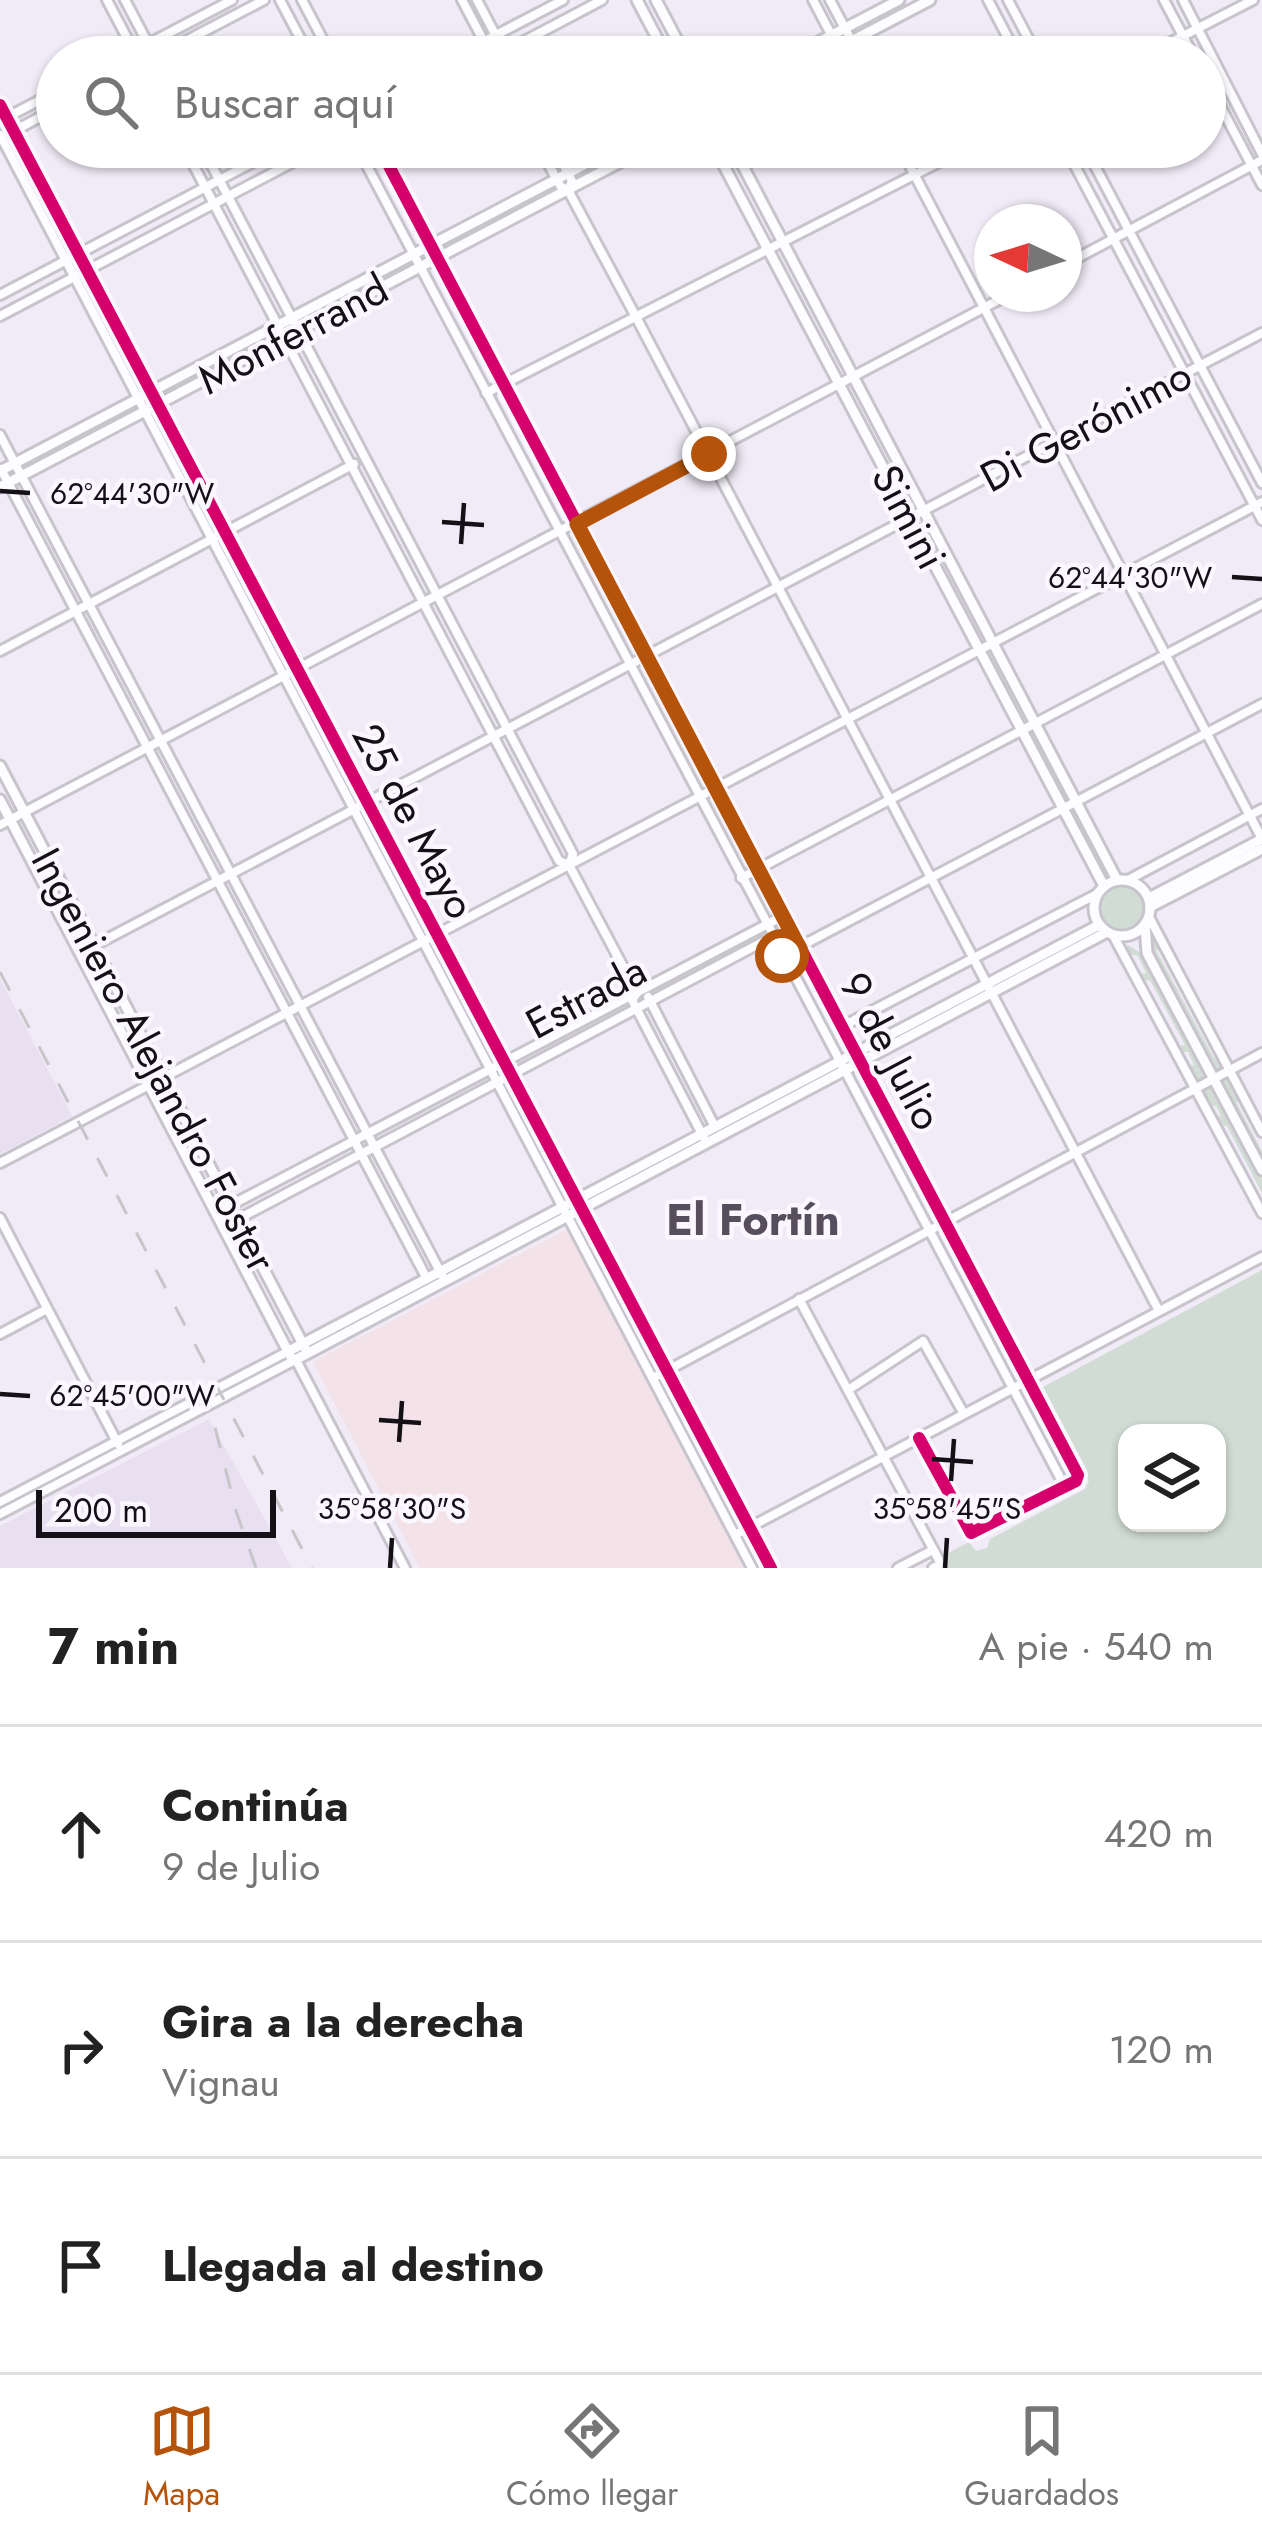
<!DOCTYPE html>
<html lang="es">
<meta charset="utf-8">
<style>
body{margin:0;font-family:Jost,sans-serif;background:#f6f6f6;color:#222}
.controls{position:absolute;right:36px;bottom:36px;display:grid;overflow:hidden;border-radius:24px;box-shadow:0 3px 9px #0004}
.controls button{width:108px;height:108px;display:grid;place-items:center;padding:0;border:0;border-bottom:3px solid #e0e0e0;background:#fff;color:#222;font:60px sans-serif}
.compass{position:absolute;left:974px;top:204px;width:108px;height:108px;border-radius:50%;background:#fff;box-shadow:0 3px 9px #0004;rotate:274deg}
.scale{position:absolute;left:36px;bottom:30px;width:240px;box-sizing:border-box;padding-left:12px;border:6px solid #131016;border-top:0;font-size:33px;line-height:42px;white-space:nowrap;color:#131016;-webkit-text-stroke:9px #fbf7ff;paint-order:stroke}
.stop{position:absolute;width:36px;height:36px;margin:-27px;border:9px solid #b45309;border-radius:50%;background:#fff}
.stop.end{background:#b45309;border-color:#fff;box-shadow:0 3px 12px #0008}
.list{margin:0;padding:0;list-style:none}
h2{display:flex;justify-content:space-between;align-items:center;height:156px;margin:0;padding:0 48px;font-size:51px}
h2 small{font-size:39px;font-weight:400;color:#767676}
.list li{display:grid;grid-template-columns:78px 1fr auto;gap:36px;align-items:center;box-sizing:border-box;height:216px;padding:0 48px;border-top:3px solid #e0e0e0}
.list b{display:block;font-size:45px;white-space:nowrap}
.list p{margin:0;font-size:39px;white-space:nowrap;color:#767676}
.list em{font-size:39px;font-style:normal;color:#767676}
.icon{flex:none;width:66px;height:66px;fill:none;stroke:currentColor;stroke-width:2;stroke-linecap:round;stroke-linejoin:round}
.map{position:relative;flex:none;width:1262px;height:1568px;overflow:hidden}
.search{position:absolute;background:#fff;box-shadow:0 3px 9px #0004;left:36px;right:36px;top:36px;height:132px;display:flex;align-items:center;gap:30px;box-sizing:border-box;padding:0 42px;border-radius:66px;color:#767676;font-size:45px}
.sheet{height:804px;background:#fff}
nav{display:flex;justify-content:space-around;align-items:center;box-sizing:border-box;height:168px;border-top:3px solid #e0e0e0;background:#fff;font-size:33px;color:#767676}
nav a{display:grid;justify-items:center;gap:6px}
nav .on{color:#b45309}
.map>svg:first-child{display:block}
.commercial{fill:#f3e2e8}
.built{fill:#e8dff1}
.green{fill:#d1ddd4;fill-rule:evenodd}
.lines{fill:none;stroke-linecap:round;stroke-linejoin:round}
.minor-casing{stroke:#c8c4cc;stroke-width:14}
.tertiary-casing{stroke:#c8c4cc;stroke-width:15}
.secondary-casing{stroke:#c8c4cc;stroke-width:15}
.minor{stroke:#fdfcfe;stroke-width:8}
.tertiary{stroke:#fdfcfe;stroke-width:9}
.secondary{stroke:#fdfcfe;stroke-width:9}
.rail{stroke:#c6c5c8;stroke-width:3;stroke-dasharray:21 21;stroke-linecap:butt}
.cycleway-casing{stroke:#fbf7ff;stroke-width:20}
.cycleway{stroke:#d6006c;stroke-width:12}
.route{stroke:#b45309;stroke-width:15}
.ticks{fill:none;stroke:#131016;stroke-width:4.5}
.labels{text-anchor:middle;dominant-baseline:central;stroke-width:9;stroke-linejoin:round;paint-order:stroke}
.street-label{font-size:42px;fill:#131016;stroke:#fbf7ff}
.neighbourhood-label{font-size:45px;font-weight:bold;fill:#564e5d;stroke:#fbf7ff}
.ticks-label{font-size:30px;text-anchor:middle;fill:#131016;stroke:#fbf7ff;stroke-width:9;stroke-linejoin:round;paint-order:stroke}
</style>
<div class="map">
<svg width="1262" height="1568" viewBox="0 0 1262 1568">
<rect width="100%" height="100%" fill="#f0ebf6"/>
<polygon class="commercial" points="568,1229 744,1568 420,1568 313,1362"/>
<g class="built">
<polygon points="0,979 72,1116 0,1154"/>
<polygon points="209,1419 292,1568 0,1568 0,1526"/>
</g>
<g class="green">
<circle cx="1122" cy="908" r="24"/>
<polygon points="1153,933 1163,949 1156,950 1214,1058 1221,1059 1243,1102 1236,1102 1262,1151 1262,1163 1150,952 1148,936"/>
<polygon points="1128,945 1144,955 1262,1179 1262,1193 1227,1126 1218,1126 1214,1117 1221,1116 1216,1106 1207,1105 1187,1066 1194,1065 1188,1052 1179,1052 1176,1046 1185,1045 1150,980 1141,981 1138,975 1146,973 1138,956 1127,954 1124,949"/>
<path d="M 1262,1270 L 1262,1568 L 943,1568 L 950,1552 L 969,1542 L 976,1551 L 987,1548 L 990,1539 L 1085,1489 L 1089,1480 L 1041,1391 L 1043,1387 ZM 1127,1433 L 1217,1433 L 1217,1523 L 1127,1523 Z"/>
</g>
<g class="lines">
<g class="minor-casing">
<g id="minor">
<polyline points="107,0 137,57"/>
<polyline points="125,0 155,57"/>
<polyline points="280,0 310,57"/>
<polyline points="302,0 332,57"/>
<polyline points="462,0 492,57"/>
<polyline points="477,0 507,57"/>
<polyline points="813,0 836,44 844,44"/>
<polyline points="830,0 849,36 846,44 853,57"/>
<polyline points="988,0 1018,57"/>
<polyline points="1008,0 1038,57"/>
<polyline points="1164,0 1194,57"/>
<polyline points="1183,0 1262,154"/>
<polyline points="123,57 232,0"/>
<polyline points="155,57 264,0"/>
<polyline points="454,57 563,0"/>
<polyline points="494,57 602,0"/>
<polyline points="1142,57 1253,0"/>
<polyline points="1205,77 1262,185"/>
<polyline points="0,105 771,1568"/>
<polyline points="0,121 57,91"/>
<polyline points="12,132 57,108"/>
<polyline points="0,135 752,1568"/>
<polyline points="184,147 559,861 569,865 637,993 632,1000 704,1138"/>
<polyline points="202,147 573,854 569,864"/>
<polyline points="357,147 1065,1487"/>
<polyline points="379,147 1078,1475 1076,1481 971,1533 919,1438"/>
<polyline points="539,147 561,187 568,190 636,317 1159,1311"/>
<polyline points="554,147 572,181 569,188"/>
<polyline points="900,147 1262,839"/>
<polyline points="1065,147 1262,520"/>
<polyline points="1085,147 1262,483"/>
<polyline points="1064,265 1262,160"/>
<polyline points="0,295 282,147"/>
<polyline points="0,316 322,147"/>
<polyline points="486,393 969,147"/>
<polyline points="0,435 445,1281"/>
<polyline points="1,469 427,1279"/>
<polyline points="0,651 354,464"/>
<polyline points="0,825 1010,294"/>
<polyline points="741,878 1262,604"/>
<polyline points="1128,880 1262,809"/>
<polyline points="1149,917 1262,1132"/>
<polyline points="1113,935 1262,1213"/>
<polyline points="80,953 1262,333"/>
<polyline points="782,956 1262,704"/>
<polyline points="648,997 715,1127"/>
<polyline points="841,1027 1097,894"/>
<polyline points="0,1163 1262,502"/>
<polyline points="216,1213 783,916"/>
<polyline points="0,1218 118,1444"/>
<polyline points="223,1227 789,928"/>
<polyline points="799,1299 941,1564 933,1568"/>
<polyline points="0,1334 47,1309"/>
<polyline points="296,1360 405,1568"/>
<polyline points="653,1378 1262,1053"/>
<polyline points="848,1390 923,1341 964,1414"/>
<polyline points="0,1502 289,1351"/>
<polyline points="0,1514 293,1361"/>
<polyline points="735,1535 1262,1257"/>
<polyline points="898,1568 933,1550"/>
</g>
</g>
<g class="tertiary-casing">
<g id="tertiary">
<polyline points="790,57 899,0"/>
<polyline points="821,57 930,0"/>
<polyline points="0,471 618,147"/>
<polyline points="0,487 649,147"/>
<polyline points="0,766 305,1348"/>
<polyline points="0,800 293,1361 1107,932"/>
<polyline points="1149,898 1262,839"/>
<polyline points="1150,907 1262,849"/>
<polyline points="289,1351 1099,925"/>
</g>
</g>
<g class="secondary-casing">
<g id="secondary">
<polyline points="637,0 667,57"/>
<polyline points="656,0 686,57"/>
<polyline points="714,147 1104,886"/>
<polyline points="733,147 1117,880"/>
<circle cx="1122" cy="908" r="28"/>
<polyline points="1145,924 1147,953 1262,1170"/>
</g>
</g>
<use href="#minor" class="minor"/>
<use href="#tertiary" class="tertiary"/>
<use href="#secondary" class="secondary"/>
<g class="rail">
<polyline points="0,972 312,1568"/>
<polyline points="205,1387 236,1511 256,1568"/>
</g>
<g class="cycleway-casing">
<g id="cycleway">
<polyline points="0,105 771,1568"/>
<polyline points="379,147 1078,1475 1076,1481 971,1533 919,1438"/>
</g>
</g>
<use href="#cycleway" class="cycleway"/>
</g>
<g class="lines">
<polyline class="route" points="709,454 577,524 799,947 782,956"/>
</g>
<path class="ticks" d="M 0,491 L 30,493M 442,522 L 484,525M 461,544 L 464,503M 1232,577 L 1262,579M 0,1394 L 30,1396M 379,1420 L 421,1423M 399,1442 L 402,1401M 932,1459 L 973,1462M 951,1481 L 954,1439M 390,1568 L 392,1538M 945,1568 L 947,1538"/>
<g class="labels">
<g class="street-label">
<text transform="translate(293 334) rotate(-28)">Monferrand</text>
<text transform="translate(1086 426) rotate(-28)">Di Gerónimo</text>
<text transform="translate(909 517) rotate(62)">Simini</text>
<text transform="translate(414 821) rotate(62)">25 de Mayo</text>
<text transform="translate(586 997) rotate(-28)">Estrada</text>
<text transform="translate(891 1051) rotate(62)">9 de Julio</text>
<text transform="translate(154 1060) rotate(62)">Ingeniero Alejandro Foster</text>
</g>
<g class="neighbourhood-label">
<text x="753" y="1219">El Fortín</text>
</g>
</g>
<g class="ticks-label">
<text x="132" y="504">62°44'30"W</text>
<text x="1130" y="588">62°44'30"W</text>
<text x="132" y="1406">62°45'00"W</text>
<text x="392" y="1519">35°58'30"S</text>
<text x="947" y="1519">35°58'45"S</text>
</g>
</svg>
<div class="controls">
<button><svg class="icon" aria-label="layers" viewBox="0 0 24 24"><path d="M12 4l9 5-9 5-9-5zM3 14l9 5 9-5"/></svg></button>
</div>
<svg class="compass" viewBox="-18 -18 36 36"><path d="M0-13l5 13h-10z" fill="#e53935"/><path d="M0 13l5-13h-10z" fill="#767676"/></svg>
<div class="scale">200 m</div>
<div class="stop" style="left:782px;top:956px"></div>
<div class="stop end" style="left:709px;top:454px"></div>
<div class="search"><svg class="icon" aria-label="search" viewBox="0 0 24 24"><circle cx="10" cy="10" r="6"/><path d="M15 15l6 6"/></svg>Buscar aquí</div>
</div>
<section class="sheet">
<h2>7 min<small>A pie · 540 m</small></h2>
<ul class="list">
<li><svg class="icon" aria-label="ahead" viewBox="0 0 24 24"><path d="M12 20V5M6 11l6-6 6 6"/></svg><div><b>Continúa</b><p>9 de Julio</p></div><em>420 m</em></li>
<li><svg class="icon" aria-label="right" viewBox="0 0 24 24"><path d="M7 20v-9h11M14 6l5 5-5 5"/></svg><div><b>Gira a la derecha</b><p>Vignau</p></div><em>120 m</em></li>
<li><svg class="icon" aria-label="arrive" viewBox="0 0 24 24"><path d="M6 21V4h12l-3 4 3 4H6"/></svg><div><b>Llegada al destino</b></div></li>
</ul>
</section>
<nav>
<a class="on"><svg class="icon" aria-label="map" viewBox="0 0 24 24"><path d="M3 6l6-2 6 2 6-2v14l-6 2-6-2-6 2zM9 4v14M15 6v14"/></svg>Mapa</a>
<a><svg class="icon" aria-label="directions" viewBox="0 0 24 24"><path d="M12 3l9 9-9 9-9-9zM9 14v-3h6M13 9l2 2-2 2"/></svg>Cómo llegar</a>
<a><svg class="icon" aria-label="saved" viewBox="0 0 24 24"><path d="M7 4h10v16l-5-4-5 4z"/></svg>Guardados</a>
</nav>
